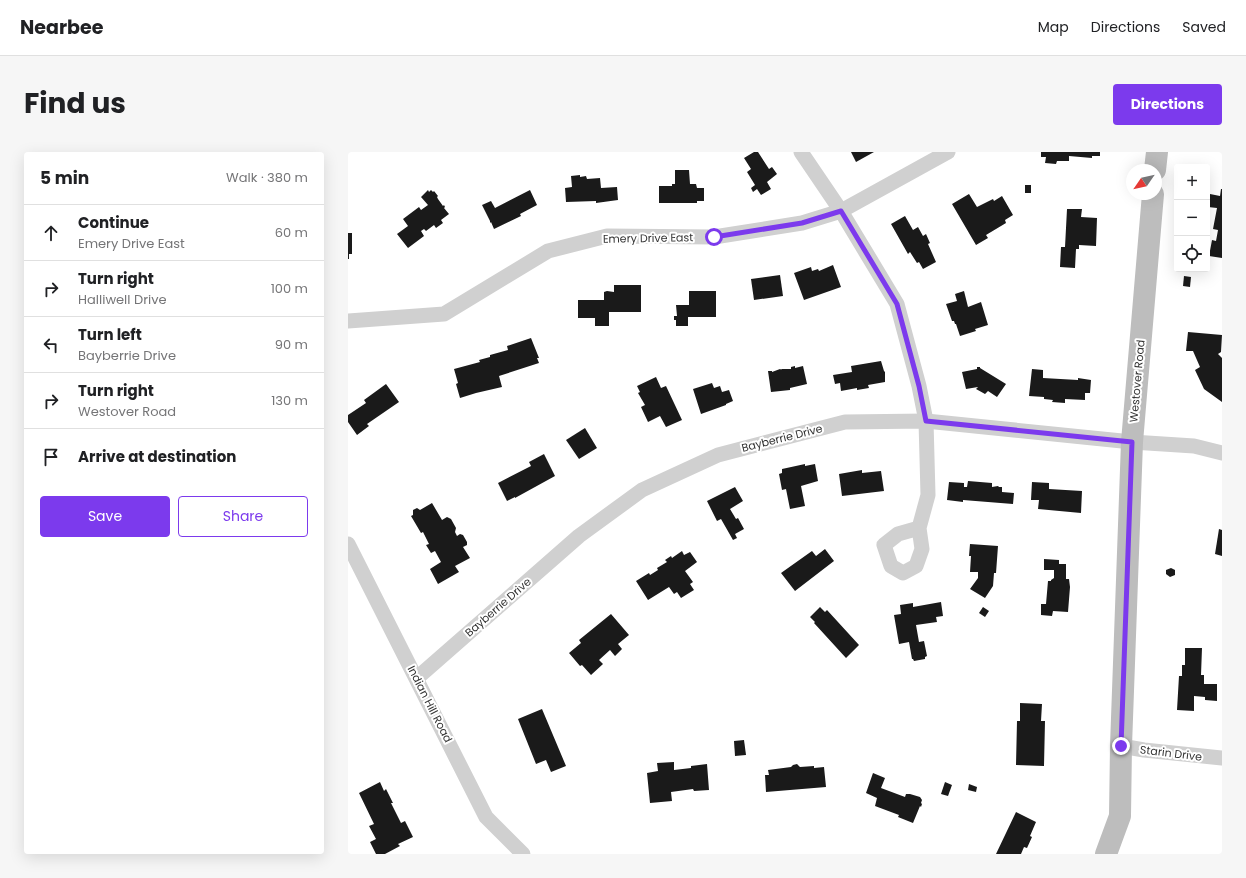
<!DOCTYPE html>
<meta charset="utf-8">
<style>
body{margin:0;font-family:Poppins,sans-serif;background:#f6f6f6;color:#202124}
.controls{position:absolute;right:12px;top:12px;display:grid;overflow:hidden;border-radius:4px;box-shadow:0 4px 16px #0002}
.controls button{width:36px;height:36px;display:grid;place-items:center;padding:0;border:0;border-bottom:1px solid #e0e0e0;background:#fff;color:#202124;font:20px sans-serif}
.compass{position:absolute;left:778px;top:12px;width:36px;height:36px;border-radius:50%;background:#fff;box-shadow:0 4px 16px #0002;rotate:236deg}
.stop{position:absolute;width:12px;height:12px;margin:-9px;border:3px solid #7c3aed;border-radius:50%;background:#fff}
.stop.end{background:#7c3aed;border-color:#fff;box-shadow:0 1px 4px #0008}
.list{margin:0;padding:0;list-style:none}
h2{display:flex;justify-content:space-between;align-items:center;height:52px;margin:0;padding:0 16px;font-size:17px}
h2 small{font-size:13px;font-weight:400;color:#757577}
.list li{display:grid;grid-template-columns:26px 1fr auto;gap:12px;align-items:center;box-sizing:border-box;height:56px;padding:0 16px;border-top:1px solid #e0e0e0}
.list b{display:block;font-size:15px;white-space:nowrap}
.list p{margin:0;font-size:13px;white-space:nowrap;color:#757577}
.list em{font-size:13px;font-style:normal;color:#757577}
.actions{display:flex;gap:8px;padding:12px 16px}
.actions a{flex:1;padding:9px 0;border:1px solid #7c3aed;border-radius:4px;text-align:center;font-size:14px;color:#7c3aed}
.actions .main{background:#7c3aed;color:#fff}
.icon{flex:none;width:22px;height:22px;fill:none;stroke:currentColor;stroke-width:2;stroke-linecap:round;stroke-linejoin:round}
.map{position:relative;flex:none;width:874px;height:702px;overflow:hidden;border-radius:4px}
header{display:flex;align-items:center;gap:24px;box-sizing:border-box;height:56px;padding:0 20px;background:#fff;border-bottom:1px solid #e0e0e0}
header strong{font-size:19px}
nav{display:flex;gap:22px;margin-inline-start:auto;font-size:14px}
.intro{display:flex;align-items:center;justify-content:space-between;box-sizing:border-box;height:96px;padding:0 24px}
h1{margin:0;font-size:28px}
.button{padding:10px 18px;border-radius:4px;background:#7c3aed;color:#fff;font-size:14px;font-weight:700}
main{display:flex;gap:24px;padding:0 24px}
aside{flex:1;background:#fff;border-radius:4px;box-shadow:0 4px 16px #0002}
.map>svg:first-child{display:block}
.building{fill:#1a1a1a}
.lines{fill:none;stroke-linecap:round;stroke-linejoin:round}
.street{stroke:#d0d0d0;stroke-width:15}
.secondary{stroke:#bdbdbd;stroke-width:22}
.route{stroke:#7c3aed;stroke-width:5}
.labels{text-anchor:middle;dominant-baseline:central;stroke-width:4;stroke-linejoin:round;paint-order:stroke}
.street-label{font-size:11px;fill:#333;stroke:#fff}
</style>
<header>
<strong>Nearbee</strong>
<nav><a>Map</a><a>Directions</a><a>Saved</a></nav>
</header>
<div class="intro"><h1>Find us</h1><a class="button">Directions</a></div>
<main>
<aside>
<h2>5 min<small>Walk · 380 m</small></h2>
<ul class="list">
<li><svg class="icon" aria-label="ahead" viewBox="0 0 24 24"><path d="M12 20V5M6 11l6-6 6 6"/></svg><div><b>Continue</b><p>Emery Drive East</p></div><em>60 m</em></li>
<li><svg class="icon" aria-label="right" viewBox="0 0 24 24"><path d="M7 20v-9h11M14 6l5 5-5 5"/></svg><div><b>Turn right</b><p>Halliwell Drive</p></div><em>100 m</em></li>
<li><svg class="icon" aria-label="left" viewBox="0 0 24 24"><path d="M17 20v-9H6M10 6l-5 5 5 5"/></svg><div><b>Turn left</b><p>Bayberrie Drive</p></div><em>90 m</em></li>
<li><svg class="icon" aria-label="right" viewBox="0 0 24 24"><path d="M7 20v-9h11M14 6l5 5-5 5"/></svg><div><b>Turn right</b><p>Westover Road</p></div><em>130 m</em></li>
<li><svg class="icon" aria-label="arrive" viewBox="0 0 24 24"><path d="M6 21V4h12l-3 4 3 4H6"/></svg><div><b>Arrive at destination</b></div></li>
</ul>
<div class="actions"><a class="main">Save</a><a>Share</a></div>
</aside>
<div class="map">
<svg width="874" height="702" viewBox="0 0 874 702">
<rect width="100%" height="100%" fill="#fff"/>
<g class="building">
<polygon points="406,0 410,0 421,17 424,15 429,22 419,30 423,37 413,43 409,37 405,40 403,36 407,33 399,20 403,17 396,6"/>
<polygon points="503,0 526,0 508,10"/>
<polygon points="693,0 752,0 752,4 744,4 744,6 721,4 721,9 709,9 708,12 697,11 698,5 693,5"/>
<polygon points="327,18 341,18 342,32 348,32 349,36 356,36 356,49 349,49 349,51 311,51 311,34 324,34 324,32 327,32"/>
<polygon points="232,23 232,25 238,24 239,27 252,26 253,36 269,35 270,48 248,51 248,49 218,50 217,36 224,35 223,24"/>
<rect x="677" y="33" width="6" height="8"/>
<polygon points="873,37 874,37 874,106 861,104 864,88 868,89 870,78 865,77 869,56 860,55 862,42 872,44"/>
<polygon points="80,38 81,40 83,38 85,40 86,39 90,44 89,45 90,47 95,54 96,53 97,55 96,56 101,62 93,68 95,71 88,76 86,73 78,79 76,77 73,79 76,84 60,96 49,82 60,74 55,67 71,55 73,58 80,53 73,45"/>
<polygon points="182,38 189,53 172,62 173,64 146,77 143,70 142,71 142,69 134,53 143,49 147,56"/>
<polygon points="621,42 629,55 645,47 646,49 654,44 665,63 657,68 658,71 638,83 640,86 628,93 604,52"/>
<polygon points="719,57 734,57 733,65 749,66 748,94 731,93 731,97 728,97 727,116 712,115 713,95 717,95"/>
<polygon points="557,64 565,78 570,75 575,84 578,82 582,91 580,92 588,110 575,117 571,110 569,111 562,100 560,102 543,72"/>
<polygon points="0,81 4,81 4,102 1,102 1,107 0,107"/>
<polygon points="485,113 493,135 456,148 446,121 463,115 464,119 470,117 471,119"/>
<polygon points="432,123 435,144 406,148 403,127"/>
<polygon points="836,124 843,125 842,135 835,134"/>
<polygon points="266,133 293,133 293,160 261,160 261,174 247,174 247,166 230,166 230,148 256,148 256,140 259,139 266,140"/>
<polygon points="341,139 368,139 368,165 340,165 340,174 328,174 328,168 326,168 326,164 329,164 328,153 341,153"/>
<polygon points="616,139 620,155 633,150 640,173 627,177 628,179 612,184 608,172 607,172 606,169 604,169 598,152 609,149 607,142"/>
<polygon points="840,180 874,183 873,200 870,202 874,206 874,250 856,237 847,218 852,215 845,199 838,199"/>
<polygon points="183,186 191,206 189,206 191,211 151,224 154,235 128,241 112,246 108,232 110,231 106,217 132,210 131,208 142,205 142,203 160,198 159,194"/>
<polygon points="533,209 536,219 537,220 537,230 520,233 521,236 509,238 509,236 493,239 492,231 487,232 485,223 504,220 503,214"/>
<polygon points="447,214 447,216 455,214 459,232 442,236 442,238 423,240 420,219 424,219 424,220 432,217 434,218 433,217 443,217 443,215"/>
<polygon points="629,215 632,215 632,216 658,232 649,245 640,239 637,242 628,237 630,235 618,237 614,220 629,217"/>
<polygon points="684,217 695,218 695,226 730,228 730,226 743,228 742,241 737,241 737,248 717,247 717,251 704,250 705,248 696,247 696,245 681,244"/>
<polygon points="308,225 313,236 318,234 334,268 318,275 312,264 300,270 293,255 297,253 290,241 292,240 289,234"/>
<polygon points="364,231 366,236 372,234 374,240 381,238 385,249 378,252 378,253 353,262 345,237"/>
<polygon points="38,232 51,250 19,272 21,274 9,283 0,270 0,263 18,251 16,248"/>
<polygon points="237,276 249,296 231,307 218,288"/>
<polygon points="196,302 207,324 167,346 167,345 159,349 150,331 183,314 181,310"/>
<polygon points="457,312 457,314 467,312 470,329 453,334 457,354 442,357 438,337 434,338 431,322 434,321 434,317"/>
<polygon points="514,318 514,321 533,319 536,339 494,344 491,322"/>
<polygon points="620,329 644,331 644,335 650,334 651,335 654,335 654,340 666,341 665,352 615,348 615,350 599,348 601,330 616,331 616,335 619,335"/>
<polygon points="684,330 701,331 701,337 734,339 733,361 690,357 691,348 683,348"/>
<polygon points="387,335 395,349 382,357 388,367 390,366 396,377 387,382 389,386 385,388 373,367 369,369 359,349"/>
<polygon points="84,351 94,368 99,365 103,367 108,376 107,380 109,384 112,382 115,383 119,390 119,393 115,395 122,406 107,414 111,420 90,432 82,417 93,410 87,399 83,401 78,393 81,392 75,380 73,381 63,364 65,363 65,358 69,356 72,358"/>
<polygon points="871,377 874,378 874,404 867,402"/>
<polygon points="622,392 650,394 648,421 646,421 645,434 637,446 622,437 630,426 630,420 622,420 623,404 621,404"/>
<polygon points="477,397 486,409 447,439 433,421 464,399 468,404"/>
<polygon points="334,399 336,403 342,400 349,410 337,419 345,430 342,432 346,438 333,446 329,440 326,442 321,435 300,448 288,429 301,421 302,423 310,418 309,416 319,410 317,408 323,404 324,406"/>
<polygon points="696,407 711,408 711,412 718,412 718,427 721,427 722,435 720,460 705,459 704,464 693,463 693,452 698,452 700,429 703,429 703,428 706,426 706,418 696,418"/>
<polygon points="823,416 827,418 827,423 822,425 818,422 818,418"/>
<polygon points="593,450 595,464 588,465 589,470 568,473 571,490 576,489 579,504 577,505 577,507 566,509 565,507 564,507 561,490 551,492 546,463 553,462 552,453 565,451 565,455"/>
<polygon points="472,455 477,460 479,458 511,493 498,506 466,471 467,470 462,465"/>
<polygon points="635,455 641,459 637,465 631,461"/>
<polygon points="263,462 281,483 270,492 274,497 267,504 262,498 251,508 255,512 243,523 234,513 232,514 221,501 233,491 231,488"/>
<polygon points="837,496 854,496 853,523 856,523 856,532 869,532 869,549 857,548 857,545 846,544 846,559 829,558 831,524 834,524 834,513 837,513"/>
<polygon points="672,551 694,552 693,569 697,569 696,614 668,613 669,569 672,569"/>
<polygon points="194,557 218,614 203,620 198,608 188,612 170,567"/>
<polygon points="396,588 398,603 387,604 386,589"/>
<polygon points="326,610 326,618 343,616 343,614 359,612 361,638 346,639 345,637 323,640 324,649 302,651 299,621 310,619 309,611"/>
<polygon points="449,612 452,615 466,614 466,616 476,615 478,635 418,640 417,623 421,623 420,618 443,615 445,613"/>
<polygon points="525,621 537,626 533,636 557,645 558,642 562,642 572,645 574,648 573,651 574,652 573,655 572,654 565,671 550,665 551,663 527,654 529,646 518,641"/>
<polygon points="32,630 36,639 38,637 45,651 43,651 53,671 57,669 65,685 50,692 52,694 37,702 28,702 22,690 28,687 21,674 26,672 11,641"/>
<polygon points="597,630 604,633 600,644 593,642"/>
<polygon points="621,632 629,635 628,640 620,638"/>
<polygon points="668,660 688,670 682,684 684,685 679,696 676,695 673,702 648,702"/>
</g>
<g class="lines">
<g class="street">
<polyline points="453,0 493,59 549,152 571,234 578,269 580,343 571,376 574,397 568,414 555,421 543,414 536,393 550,382 571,376"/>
<polyline points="0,169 96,162 200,99 259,84 366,85 454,71 493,59 600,0"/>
<polyline points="0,392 138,665 175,702"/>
<polyline points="69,526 231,384 294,338 370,303 497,270 578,269 784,290 846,294 874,301"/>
<polyline points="773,594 796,598 874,606"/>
</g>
<g class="secondary">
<polyline points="807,18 809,0"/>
<polyline points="758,702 772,664 773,594 784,290 805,42"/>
</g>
</g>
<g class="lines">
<polyline class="route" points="366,85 454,71 493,59 549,152 571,234 578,269 784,290 773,594"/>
</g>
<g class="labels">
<g class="street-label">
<text transform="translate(300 86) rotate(-1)">Emery Drive East</text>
<text transform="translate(789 229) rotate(-85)">Westover Road</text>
<text transform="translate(434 286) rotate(-14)">Bayberrie Drive</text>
<text transform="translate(150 455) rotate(-41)">Bayberrie Drive</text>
<text transform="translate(82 552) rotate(63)">Indian Hill Road</text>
<text transform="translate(823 601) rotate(7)">Starin Drive</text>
</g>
</g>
</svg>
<div class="controls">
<button>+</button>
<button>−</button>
<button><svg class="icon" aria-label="locate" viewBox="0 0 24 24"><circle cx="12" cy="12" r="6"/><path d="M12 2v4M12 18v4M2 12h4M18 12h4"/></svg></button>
</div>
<svg class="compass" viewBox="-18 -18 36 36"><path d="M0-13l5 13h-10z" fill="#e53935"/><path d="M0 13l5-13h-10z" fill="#757577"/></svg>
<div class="stop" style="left:366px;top:85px"></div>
<div class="stop end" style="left:773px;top:594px"></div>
</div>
</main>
